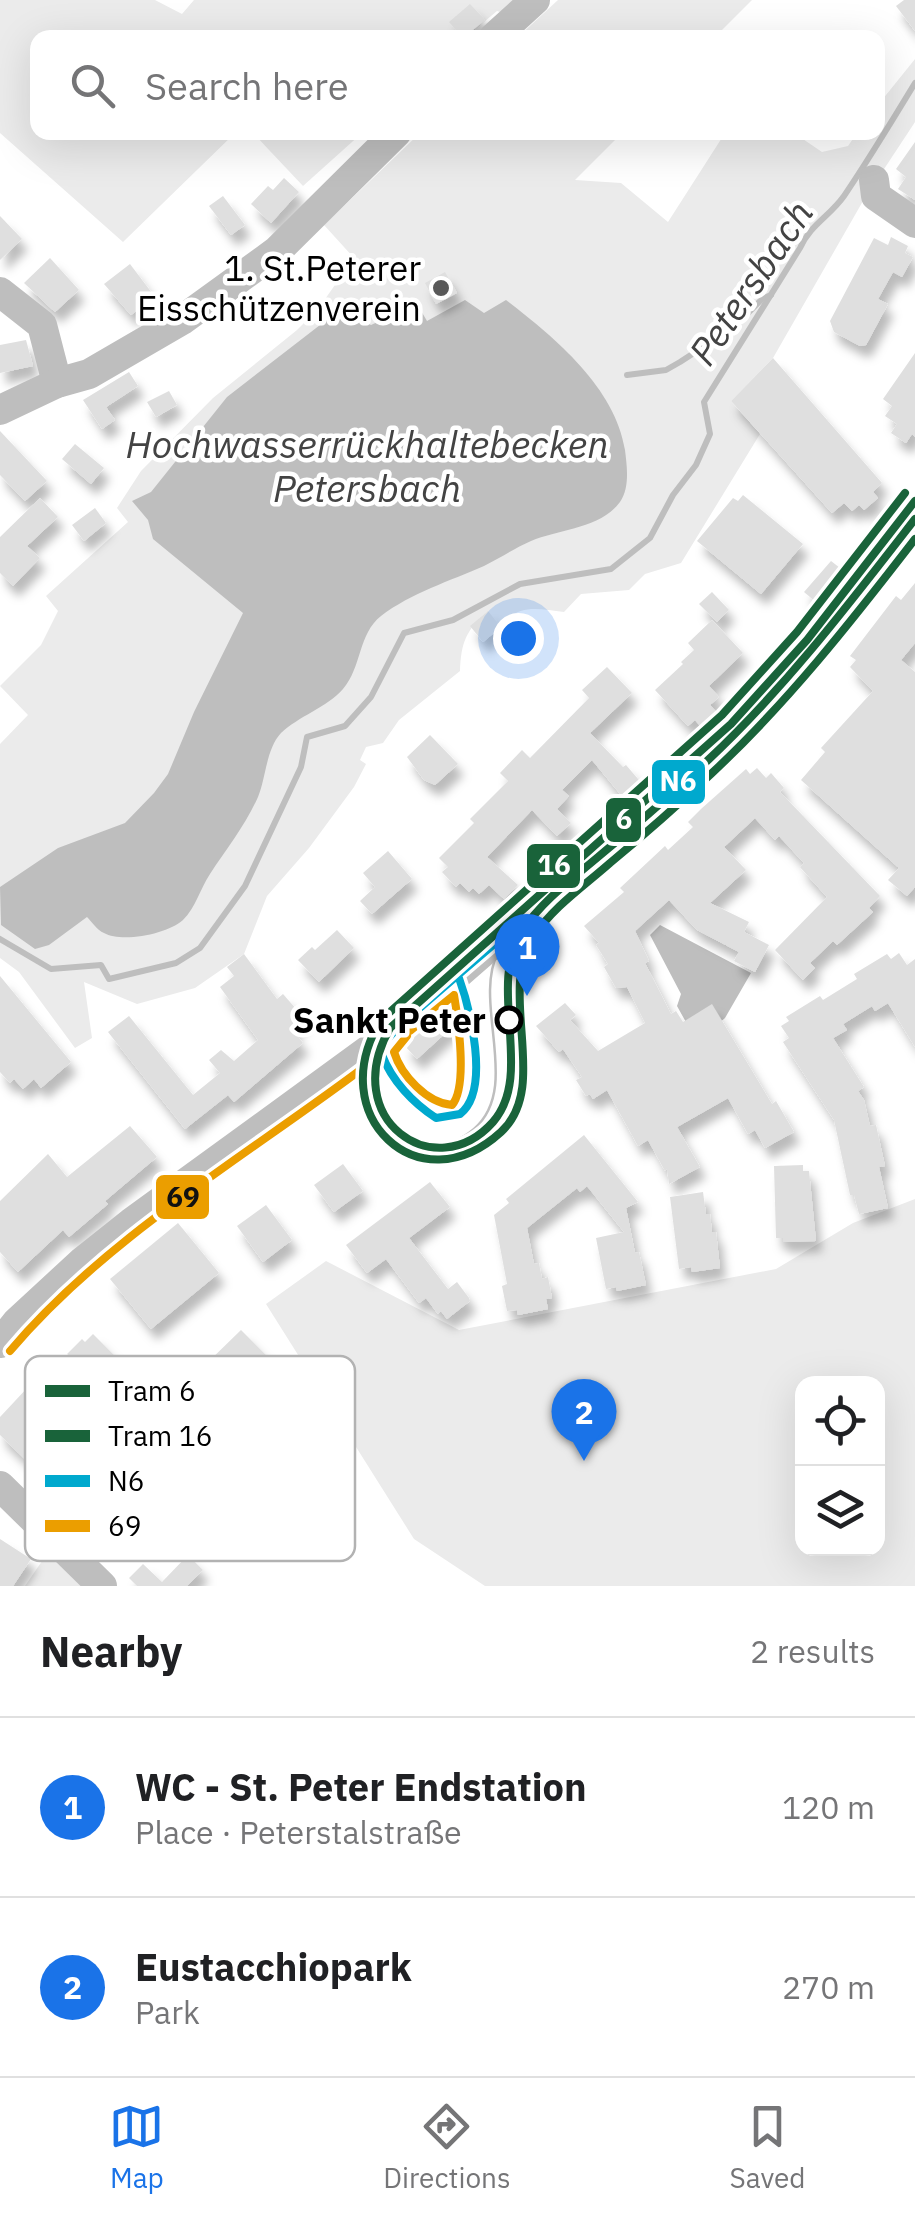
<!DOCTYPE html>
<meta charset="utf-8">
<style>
body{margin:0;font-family:"IBM Plex Sans",sans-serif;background:#f6f6f6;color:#202124}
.controls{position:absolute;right:30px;bottom:30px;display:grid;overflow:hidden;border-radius:20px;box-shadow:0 10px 40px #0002}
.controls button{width:90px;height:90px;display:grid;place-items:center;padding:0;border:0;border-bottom:2px solid #e0e0e0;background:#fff;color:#202124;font:50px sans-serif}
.you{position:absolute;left:518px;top:638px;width:35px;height:35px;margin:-25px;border:8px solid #fff;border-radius:50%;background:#1a73e8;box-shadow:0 0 0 15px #1a73e833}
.badge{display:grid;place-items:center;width:65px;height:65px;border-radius:50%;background:#1a73e8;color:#fff;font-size:32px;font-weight:700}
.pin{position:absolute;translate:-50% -82px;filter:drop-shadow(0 2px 5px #0008)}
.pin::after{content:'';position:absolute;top:52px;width:35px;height:30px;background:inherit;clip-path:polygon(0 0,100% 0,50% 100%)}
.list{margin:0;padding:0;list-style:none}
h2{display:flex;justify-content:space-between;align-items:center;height:130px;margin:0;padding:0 40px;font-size:42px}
h2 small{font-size:32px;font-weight:400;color:#757577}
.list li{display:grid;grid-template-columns:65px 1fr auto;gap:30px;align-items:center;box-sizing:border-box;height:180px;padding:0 40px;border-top:2px solid #e0e0e0}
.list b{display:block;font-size:38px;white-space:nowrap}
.list p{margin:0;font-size:32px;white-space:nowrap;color:#757577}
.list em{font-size:32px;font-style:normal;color:#757577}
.icon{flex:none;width:55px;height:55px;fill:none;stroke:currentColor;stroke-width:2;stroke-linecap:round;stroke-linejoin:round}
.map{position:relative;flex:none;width:915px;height:1586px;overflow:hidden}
.search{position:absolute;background:#fff;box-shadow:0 10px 40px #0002;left:30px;right:30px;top:30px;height:110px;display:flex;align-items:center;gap:25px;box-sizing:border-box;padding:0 35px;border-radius:20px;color:#757577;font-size:38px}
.sheet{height:490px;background:#fff}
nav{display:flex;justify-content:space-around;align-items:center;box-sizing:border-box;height:140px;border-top:2px solid #e0e0e0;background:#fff;font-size:28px;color:#757577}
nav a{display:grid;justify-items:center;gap:5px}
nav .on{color:#1a73e8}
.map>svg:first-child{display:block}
.green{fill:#ebebeb;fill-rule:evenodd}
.water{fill:#bebebe}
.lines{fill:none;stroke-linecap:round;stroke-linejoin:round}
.stream{stroke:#bebebe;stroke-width:6}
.building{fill:#dfdfdf;filter:url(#shadow)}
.minor{stroke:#bebebe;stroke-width:30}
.tram{stroke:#bebebe;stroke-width:2.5}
.bus-1-casing{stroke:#fff;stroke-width:15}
.bus-2-casing{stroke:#fff;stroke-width:15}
.bus-1{stroke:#00a9ce;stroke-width:8}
.bus-2{stroke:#eb9e00;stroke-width:8}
.tram-1-casing{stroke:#fff;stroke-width:15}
.tram-2-casing{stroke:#fff;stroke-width:15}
.tram-1{stroke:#19633a;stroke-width:8}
.tram-2{stroke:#19633a;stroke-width:8}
.poi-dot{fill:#595959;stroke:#fff;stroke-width:4}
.stop-dot{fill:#fff;stroke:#000;stroke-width:5}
.labels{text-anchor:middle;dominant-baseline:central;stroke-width:9;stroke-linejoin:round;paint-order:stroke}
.poi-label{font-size:35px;fill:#000;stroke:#fff;text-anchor:end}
.stop-label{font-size:35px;font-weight:bold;fill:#000;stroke:#fff;text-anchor:end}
.water-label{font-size:38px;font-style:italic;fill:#434343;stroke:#fff}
.key{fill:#fff;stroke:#b2b2b2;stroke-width:2.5}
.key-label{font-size:28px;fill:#000}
.line-badge{stroke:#fff;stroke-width:4}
.badge-label{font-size:28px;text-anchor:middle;font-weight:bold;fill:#fff}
.pale-badge-label{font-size:28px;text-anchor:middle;font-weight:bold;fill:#111}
</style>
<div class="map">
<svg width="915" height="1586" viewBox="0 0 915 1586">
<defs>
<filter id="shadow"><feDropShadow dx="6" dy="11" stdDeviation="5" flood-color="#0004"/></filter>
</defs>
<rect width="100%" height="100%" fill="#fff"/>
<g class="green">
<polygon points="0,0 155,0 182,14 194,0 520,0 500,12 497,11 466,37 38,38 38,132 235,133 123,242 0,133"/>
<polygon points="558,0 752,0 715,37 517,38"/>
<path d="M 915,59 L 915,122 L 863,201 L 773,358 L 731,401 L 760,434 L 681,563 L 645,574 L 629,590 L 581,594 L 564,612 C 538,609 517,603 501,627 L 487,612 C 466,630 461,643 460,671 L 399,720 L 383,743 L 366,747 L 360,760 L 366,764 L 354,787 L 309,848 L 267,896 L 244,954 L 195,988 L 137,1004 L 84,982 L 92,1038 L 75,1048 L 19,972 L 0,958 L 0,744 L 28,715 L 0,686 L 41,645 L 58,611 L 46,596 L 128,522 L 117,508 L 141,471 L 213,398 L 297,330 L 318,309 L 354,258 L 324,225 L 420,133 L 622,133 L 575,180 L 621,183 L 668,222 L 725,133 L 794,133 L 822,152 L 848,146 L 857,133 L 878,132 L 878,105 Z"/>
<polygon points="253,133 362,133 303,186"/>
<path d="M 915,1199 L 915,1586 L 485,1586 L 414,1539 L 266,1304 L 326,1261 L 459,1330 L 776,1269 L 853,1223 ZM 802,1384 L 878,1384 L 878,1548 L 802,1548 Z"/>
<polygon points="51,1548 90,1586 25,1586"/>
</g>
<g class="water">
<path d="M 465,300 L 484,313 L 506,300 C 554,337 615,387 625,450 C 627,466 630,488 620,502 C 600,529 559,529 531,541 C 515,548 500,558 484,566 C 450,581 411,593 381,616 C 358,634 362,667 343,689 C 326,708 299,716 281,733 C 266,749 266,778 258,797 C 245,826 227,848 210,874 C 200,889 196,907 183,920 C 168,934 122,943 104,933 C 97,930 92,922 87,917 L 49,945 L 35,949 L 1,925 L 0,887 L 58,848 L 125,823 L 154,793 L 168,774 L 194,712 L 243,613 L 153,539 L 148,520 L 132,501 L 151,492 L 227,397 L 342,308 L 371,325 L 417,304 L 427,321 Z"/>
<polygon points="660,925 751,973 725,1018 697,1042 677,1006 681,994 650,935"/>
</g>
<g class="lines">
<g class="stream">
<polyline points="627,375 666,370 680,362 734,327 762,299 771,295"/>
<path d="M 0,939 L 51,969 L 101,965 L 109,979 L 176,963 L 200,948 L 245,886 L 301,767 L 307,737 L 345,726 L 371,697 L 404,633 L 453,620 L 520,584 L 611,569 L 650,538 L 673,495 L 696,465 L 710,434 L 704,402 L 800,248 C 810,225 830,216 844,196 C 869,159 892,121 915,83"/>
</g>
</g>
<g class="building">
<polygon points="904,0 915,0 915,31 896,6"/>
<polygon points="470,4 485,20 463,38 449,22"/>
<polygon points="915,142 915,200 898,189 906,177 896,169"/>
<polygon points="284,178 299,192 271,223 251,204 268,186 273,190"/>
<polygon points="223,196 245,225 231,235 209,206"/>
<polygon points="0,216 22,239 0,260"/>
<polygon points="891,237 908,246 905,253 913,257 902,277 893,272 878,299 888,304 866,345 860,346 834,332 830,321 874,238 888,245"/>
<polygon points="50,258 79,290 55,312 24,283"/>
<polygon points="130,264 155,297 131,315 104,284"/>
<polygon points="445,272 457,293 436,304 425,283"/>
<polygon points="26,340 33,366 0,373 0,345"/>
<polygon points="915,353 915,437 912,434 906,443 891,433 897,424 885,416 892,406 883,399"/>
<polygon points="773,358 882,483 873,492 878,498 864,510 859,505 852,511 844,503 832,513 731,401"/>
<polygon points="129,372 138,386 106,407 115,420 102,429 83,400"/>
<polygon points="169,391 177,405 156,417 147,402"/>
<polygon points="0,431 47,481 25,501 0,475"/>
<polygon points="75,444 104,468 91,484 62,459"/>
<polygon points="743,495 803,544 761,594 697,541 733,498 738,501"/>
<polygon points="40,498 58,517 27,546 40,558 13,586 0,573 0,537"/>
<polygon points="95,508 106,523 84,541 72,525"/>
<polygon points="831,561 844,571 817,603 804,592"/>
<polygon points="915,583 915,643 901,660 915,672 915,887 907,896 888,880 899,868 801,780 825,752 821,748 873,691 850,667 856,660 850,656 896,596 901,600"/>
<polygon points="712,592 729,610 717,622 699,604"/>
<polygon points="488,611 501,627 483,642 470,626"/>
<polygon points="712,620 743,653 709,686 719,697 710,705 718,714 702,728 695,720 688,726 655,690 683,664 681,662 694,650 688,643"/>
<polygon points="607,667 632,693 590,733 623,767 626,765 644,786 626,801 592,760 562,790 569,796 557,809 571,823 557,836 532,810 487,857 518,885 504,899 489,885 479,894 473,888 469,892 460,883 456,887 442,872 448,867 439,858 474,823 470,819 508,781 500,773 522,750 530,758 589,698 582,690"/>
<polygon points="430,735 458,764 435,785 424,780 407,757"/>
<polygon points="757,768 766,778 771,773 784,788 780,792 880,896 869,908 873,912 837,945 833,941 810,963 815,968 803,980 775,950 827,897 800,867 804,863 779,836 775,840 755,818 724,847 746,870 710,903 749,922 744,932 769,945 755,972 734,961 739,952 697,930 669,900 635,931 649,961 645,963 671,1014 676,1011 683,1022 712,1004 772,1104 776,1101 794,1132 765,1148 755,1130 748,1134 728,1098 677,1127 700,1167 669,1184 667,1169 665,1171 648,1140 638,1146 607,1090 593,1099 590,1094 586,1096 576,1080 582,1077 563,1049 559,1052 536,1026 565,1003 576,1015 570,1020 598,1051 645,1023 627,987 616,988 604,967 608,964 596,945 599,943 584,926 624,892 620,888 665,846 668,850 693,827 688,822 701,809 746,769 750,774"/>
<polygon points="388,851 412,879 372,914 360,901 375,887 363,873"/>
<polygon points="337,930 354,948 319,982 298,960 312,947 315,950"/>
<polygon points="899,953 907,965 915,959 915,1047 888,1003 875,1011 872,1006 843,1024 847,1030 833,1038 864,1087 858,1091 864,1100 870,1126 876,1125 885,1166 879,1167 888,1208 859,1214 854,1195 850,1195 834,1120 783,1042 789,1038 781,1026 789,1021 786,1017 820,996 823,1000 857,979 854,974 887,954 891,959"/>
<polygon points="244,954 277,999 283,994 304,1018 291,1029 303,1043 234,1102 228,1095 185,1129 108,1032 129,1016 193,1095 220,1073 209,1060 221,1050 234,1061 258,1040 220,987 234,976 227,967"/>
<polygon points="0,976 71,1062 41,1088 34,1079 23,1089 14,1079 10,1083 0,1072"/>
<polygon points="449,1006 461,1019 417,1059 404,1045"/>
<polygon points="130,1126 157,1157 105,1201 108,1204 69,1237 63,1230 18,1272 0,1252 0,1201 48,1154 67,1177"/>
<polygon points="584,1135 638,1202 626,1208 635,1253 639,1252 646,1285 617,1291 616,1287 606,1289 596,1238 624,1232 587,1186 580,1192 577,1188 527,1228 534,1264 539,1263 542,1279 548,1277 552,1298 546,1299 548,1309 518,1315 517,1310 507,1311 502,1286 507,1284 494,1215 509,1203 506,1199"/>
<polygon points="343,1164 363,1191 334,1212 314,1185"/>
<polygon points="803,1165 803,1171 809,1171 816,1241 783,1242 783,1238 776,1238 774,1166"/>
<polygon points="430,1182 450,1207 409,1238 448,1289 457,1282 469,1298 470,1301 447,1319 441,1311 438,1314 426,1298 419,1303 386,1259 367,1273 346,1245"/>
<polygon points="703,1192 706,1214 710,1214 712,1232 716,1232 720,1268 692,1272 691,1267 679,1269 670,1197"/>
<polygon points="266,1205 292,1240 263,1262 237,1226"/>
<polygon points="178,1223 219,1273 151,1329 110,1279"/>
<polygon points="241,1330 270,1359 252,1376 258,1383 239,1403 203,1367"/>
<polygon points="93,1334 117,1358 87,1388 64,1364 71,1357 67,1354 82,1339 85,1342"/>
<polygon points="29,1386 68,1424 30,1464 0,1435 0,1417"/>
<polygon points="0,1539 31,1559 13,1586 0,1586"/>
<polygon points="188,1555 203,1570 187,1586 137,1586 129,1578 143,1564 162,1582"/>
</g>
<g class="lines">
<g class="minor">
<polyline points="493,38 535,0"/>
<polyline points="874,180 876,196 915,223"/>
<polyline points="0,292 42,325 57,383"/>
<polyline points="0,410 57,383 89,374 182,320 277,251 397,132"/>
<polyline points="0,1343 17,1322 82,1262 131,1223 381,1041 682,778 791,668 915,511"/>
<polyline points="0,1486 102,1586"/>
</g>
<path class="tram" d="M 409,1010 C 324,1089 412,1182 474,1129 C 522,1087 472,1004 498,952 C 509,930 533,914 551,898"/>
<g class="bus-1-casing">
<path id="bus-1" d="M 458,975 C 470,1008 491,1090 460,1114 L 436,1118 C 413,1103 392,1081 382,1055 L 383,1044 L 398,1027 C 510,928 629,834 734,728 C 800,661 857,585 915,511"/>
</g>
<g class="bus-2-casing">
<g id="bus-2">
<path d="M 407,1036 L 394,1052 C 401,1075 427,1103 452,1105 C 468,1087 458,1019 454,995 L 410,1031"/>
<path d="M 10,1351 C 108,1235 250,1154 371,1062"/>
</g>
</g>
<use href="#bus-1" class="bus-1"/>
<use href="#bus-2" class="bus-2"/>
<g class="tram-1-casing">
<path id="tram-1" d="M 915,501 L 807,640 L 731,724 L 390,1028 C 338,1119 435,1187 493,1122 C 535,1074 486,987 522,931 C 542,901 572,879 598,857 C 635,826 672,794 707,761 C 785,688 849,604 915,519"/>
</g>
<g class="tram-2-casing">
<path id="tram-2" d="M 905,493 L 797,632 L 722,715 L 381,1020 C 322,1115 419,1207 501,1132 C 551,1086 496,992 534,936 C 553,907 584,886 610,863 C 645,834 679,804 712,773 C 788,702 851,622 915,539"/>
</g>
<use href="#tram-1" class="tram-1"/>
<use href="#tram-2" class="tram-2"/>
</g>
<circle class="poi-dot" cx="441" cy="288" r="10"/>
<circle class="stop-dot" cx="509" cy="1020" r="12"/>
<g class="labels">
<g class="poi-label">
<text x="421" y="268">1. St.Peterer<tspan x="421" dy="40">Eisschützenverein</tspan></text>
</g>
<g class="stop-label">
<text x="486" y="1020">Sankt Peter</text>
</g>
<g class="water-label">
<text transform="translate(750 282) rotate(-56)">Petersbach</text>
<text x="367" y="443">Hochwasserrückhaltebecken<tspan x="367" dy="44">Petersbach</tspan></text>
</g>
</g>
<rect x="25" y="1356" width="330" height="205" rx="15" class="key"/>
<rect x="45" y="1385" width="45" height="12" fill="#19633a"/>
<rect x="45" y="1430" width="45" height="12" fill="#19633a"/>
<rect x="45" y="1475" width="45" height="12" fill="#00a9ce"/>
<rect x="45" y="1520" width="45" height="12" fill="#eb9e00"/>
<g class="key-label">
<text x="108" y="1401">Tram 6</text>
<text x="108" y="1446">Tram 16</text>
<text x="108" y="1491">N6</text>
<text x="108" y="1536">69</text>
</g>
<g class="line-badge">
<rect x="650" y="758" width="57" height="48" rx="10" fill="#00a9ce"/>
<rect x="604" y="796" width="39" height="48" rx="10" fill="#19633a"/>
<rect x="525" y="842" width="57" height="48" rx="10" fill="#19633a"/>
<rect x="154" y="1173" width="57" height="48" rx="10" fill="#eb9e00"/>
</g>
<g class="badge-label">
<text x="678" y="791">N6</text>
<text x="624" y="829">6</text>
<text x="554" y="875">16</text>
</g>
<g class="pale-badge-label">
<text x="183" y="1207">69</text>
</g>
</svg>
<div class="controls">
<button><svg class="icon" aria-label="locate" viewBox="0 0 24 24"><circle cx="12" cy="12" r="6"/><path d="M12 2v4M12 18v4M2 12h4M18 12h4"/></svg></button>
<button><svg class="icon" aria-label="layers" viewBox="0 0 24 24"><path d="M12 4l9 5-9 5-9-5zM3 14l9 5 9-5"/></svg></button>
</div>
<div class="you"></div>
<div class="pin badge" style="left:527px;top:996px">1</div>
<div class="pin badge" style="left:584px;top:1461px">2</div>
<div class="search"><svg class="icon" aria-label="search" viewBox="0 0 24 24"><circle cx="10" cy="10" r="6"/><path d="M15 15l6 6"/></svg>Search here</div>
</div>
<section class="sheet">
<h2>Nearby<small>2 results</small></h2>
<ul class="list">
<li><span class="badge">1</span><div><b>WC - St. Peter Endstation</b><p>Place · Peterstalstraße</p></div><em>120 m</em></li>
<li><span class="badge">2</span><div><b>Eustacchiopark</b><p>Park</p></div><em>270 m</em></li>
</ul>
</section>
<nav>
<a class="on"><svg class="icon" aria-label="map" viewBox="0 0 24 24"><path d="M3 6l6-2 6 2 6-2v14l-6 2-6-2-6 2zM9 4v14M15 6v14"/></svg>Map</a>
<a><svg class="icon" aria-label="directions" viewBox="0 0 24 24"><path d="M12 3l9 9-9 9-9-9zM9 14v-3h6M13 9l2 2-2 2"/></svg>Directions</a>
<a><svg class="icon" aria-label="saved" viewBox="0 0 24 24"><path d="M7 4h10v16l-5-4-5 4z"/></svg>Saved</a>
</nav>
